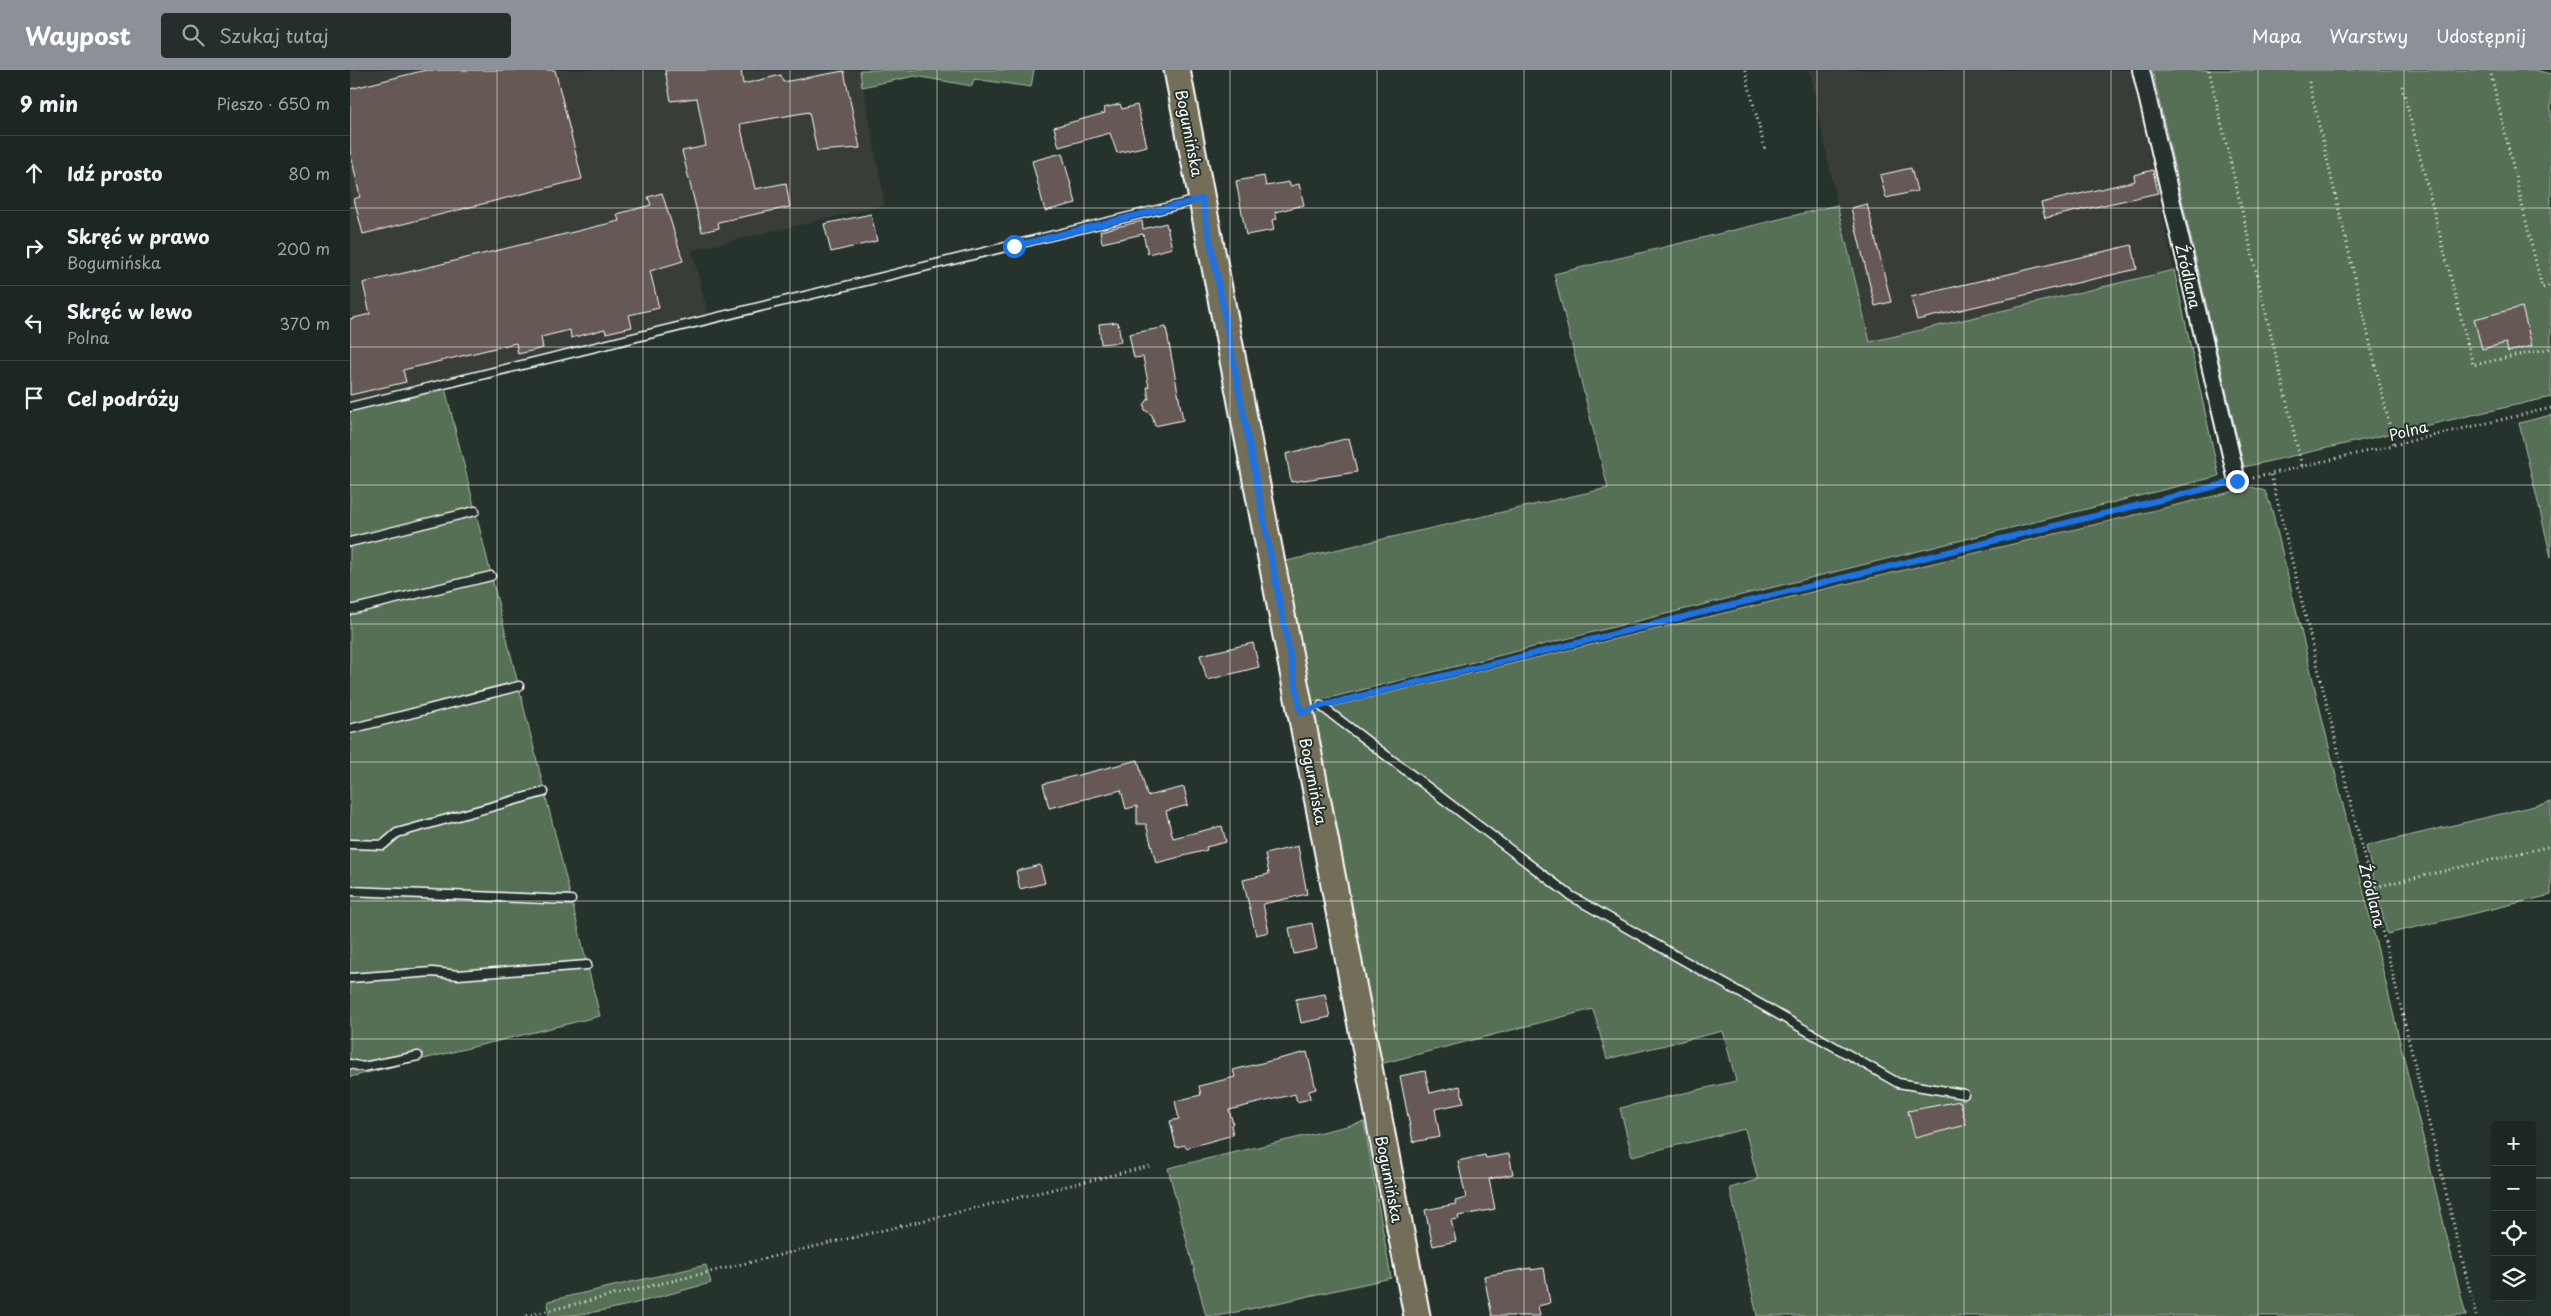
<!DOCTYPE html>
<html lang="pl">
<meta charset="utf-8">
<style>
body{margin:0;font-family:"Playpen Sans",sans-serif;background:#252e2a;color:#f1f3f6}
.controls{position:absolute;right:15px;bottom:15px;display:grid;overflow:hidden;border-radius:5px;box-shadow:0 5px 20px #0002}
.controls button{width:45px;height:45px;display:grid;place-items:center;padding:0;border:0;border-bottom:1px solid #3a4340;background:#1c2622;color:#f1f3f6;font:25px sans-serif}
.stop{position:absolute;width:15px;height:15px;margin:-11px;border:4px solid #1a73e8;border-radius:50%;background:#fff}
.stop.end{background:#1a73e8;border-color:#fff;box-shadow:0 1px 5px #0008}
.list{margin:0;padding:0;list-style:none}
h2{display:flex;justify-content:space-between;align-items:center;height:65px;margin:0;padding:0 20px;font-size:21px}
h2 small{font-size:16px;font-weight:400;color:#a0a5a5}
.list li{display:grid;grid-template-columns:32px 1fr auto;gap:15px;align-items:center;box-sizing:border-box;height:75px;padding:0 20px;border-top:1px solid #3a4340}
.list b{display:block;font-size:19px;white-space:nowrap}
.list p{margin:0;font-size:16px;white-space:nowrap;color:#a0a5a5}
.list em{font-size:16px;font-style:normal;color:#a0a5a5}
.icon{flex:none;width:28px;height:28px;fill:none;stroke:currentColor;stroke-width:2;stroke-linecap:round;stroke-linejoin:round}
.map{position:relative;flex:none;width:2201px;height:1246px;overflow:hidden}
header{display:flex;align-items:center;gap:30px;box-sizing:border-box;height:70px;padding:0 25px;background:#8c9099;color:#fff}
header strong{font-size:24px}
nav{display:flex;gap:28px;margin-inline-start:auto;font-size:18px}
.search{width:350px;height:45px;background:#252e2a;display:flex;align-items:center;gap:12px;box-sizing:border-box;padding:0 18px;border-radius:5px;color:#a0a5a5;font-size:19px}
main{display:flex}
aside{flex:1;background:#1c2622}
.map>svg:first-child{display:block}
.built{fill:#393e39}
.green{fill:#546f55;stroke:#aab7aa}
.building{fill:#655954;stroke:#fff}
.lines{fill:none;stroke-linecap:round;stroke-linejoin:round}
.lane-casing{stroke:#fff;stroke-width:11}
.street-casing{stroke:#fff;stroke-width:20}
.primary-casing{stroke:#fff;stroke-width:29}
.path{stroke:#fff;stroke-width:3;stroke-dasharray:1 4;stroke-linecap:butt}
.lane{stroke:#26332d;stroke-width:8}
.street{stroke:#26332d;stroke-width:16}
.primary{stroke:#726e59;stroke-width:25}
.route{stroke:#1a73e8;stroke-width:6}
.grid{fill:none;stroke:#fff;stroke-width:1;stroke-opacity:0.55}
.labels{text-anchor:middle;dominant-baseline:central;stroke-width:4;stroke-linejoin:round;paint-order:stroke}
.street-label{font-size:15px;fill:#fff;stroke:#26332d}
</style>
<header>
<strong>Waypost</strong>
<div class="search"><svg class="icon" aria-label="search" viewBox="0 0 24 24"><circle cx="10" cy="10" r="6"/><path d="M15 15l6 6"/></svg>Szukaj tutaj</div>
<nav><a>Mapa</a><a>Warstwy</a><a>Udostępnij</a></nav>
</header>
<main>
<aside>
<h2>9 min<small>Pieszo · 650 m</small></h2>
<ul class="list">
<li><svg class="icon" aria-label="ahead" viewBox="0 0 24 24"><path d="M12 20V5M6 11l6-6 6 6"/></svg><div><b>Idź prosto</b></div><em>80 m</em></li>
<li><svg class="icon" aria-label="right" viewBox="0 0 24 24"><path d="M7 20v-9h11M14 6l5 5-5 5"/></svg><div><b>Skręć w prawo</b><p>Bogumińska</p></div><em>200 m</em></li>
<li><svg class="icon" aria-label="left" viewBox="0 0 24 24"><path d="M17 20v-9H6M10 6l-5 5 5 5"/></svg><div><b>Skręć w lewo</b><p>Polna</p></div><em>370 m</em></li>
<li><svg class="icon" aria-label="arrive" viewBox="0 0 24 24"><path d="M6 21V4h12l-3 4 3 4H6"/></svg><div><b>Cel podróży</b></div></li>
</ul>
</aside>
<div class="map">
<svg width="2201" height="1246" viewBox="0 0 2201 1246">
<rect width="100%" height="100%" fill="#26332d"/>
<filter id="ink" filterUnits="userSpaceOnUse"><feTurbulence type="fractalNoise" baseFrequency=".02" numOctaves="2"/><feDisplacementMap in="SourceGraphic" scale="10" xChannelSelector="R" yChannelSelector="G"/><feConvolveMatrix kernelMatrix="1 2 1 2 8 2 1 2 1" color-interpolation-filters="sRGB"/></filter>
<g filter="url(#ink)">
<g class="built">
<polygon points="0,0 510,0 535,135 342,180 358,246 0,332"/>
<polygon points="1460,0 1781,0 1824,200 1520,272 1487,135"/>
</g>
<g class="green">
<polygon points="510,0 684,0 681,17 624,9 622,16 565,6 512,17"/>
<polygon points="1802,0 2185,0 2201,4 2201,327 1894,397"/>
<polygon points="1487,135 1520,272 1824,200 1869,406 959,633 932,492 1258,418 1204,204"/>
<polygon points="95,318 250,946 0,1007 0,341"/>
<polygon points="2201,345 2201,487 2169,353"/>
<polygon points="1902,417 1915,421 1922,440 2116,1246 1407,1246 1380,1118 1408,1110 1395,1059 1282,1086 1270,1038 1386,1011 1373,961 1257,989 1243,939 1030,994 964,646 976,638"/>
<polygon points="2201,732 2201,825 2037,864 2016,776"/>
<polygon points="1014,1052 1041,1208 868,1246 856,1246 818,1098"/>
<path d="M 356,1195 L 361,1213 C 308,1226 254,1246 199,1246 L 198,1231 Z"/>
</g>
<g class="building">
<polygon points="76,0 205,0 232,109 13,164 4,129 10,127 0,80 0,19"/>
<polygon points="315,0 391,0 393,14 431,5 433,12 494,1 510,78 467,81 459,42 390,54 405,119 436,113 440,137 368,152 369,158 352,162 332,81 356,76 347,28 321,31"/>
<polygon points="770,34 772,39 787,35 797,76 767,83 760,63 709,77 704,57 755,43 754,38"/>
<polygon points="712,83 726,133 695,141 682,91"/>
<polygon points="1561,98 1567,121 1536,128 1530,105"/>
<polygon points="1803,100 1808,123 1695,148 1691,133 1785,111 1784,105"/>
<polygon points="914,106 916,116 939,112 940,116 949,114 954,135 925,142 927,149 922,150 924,160 896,165 886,111"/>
<polygon points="312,123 333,191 300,201 309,238 279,245 282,257 256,263 255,259 221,268 220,260 191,267 193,278 168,284 166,273 53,300 56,312 0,325 0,249 20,244 13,213 269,151 267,144 301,135 298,127"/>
<polygon points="1517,134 1541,232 1525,236 1501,138"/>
<polygon points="521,144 527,171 481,182 474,154"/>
<polygon points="792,151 793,159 816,153 822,178 798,184 793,164 752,173 750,161"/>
<polygon points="1782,175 1787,199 1567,250 1561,227"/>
<polygon points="2172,237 2182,276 2158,282 2156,273 2132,279 2124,249"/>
<polygon points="768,252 771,272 751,274 749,254"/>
<polygon points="816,257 833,350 805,356 802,345 795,340 794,335 799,328 797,317 799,317 793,287 784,288 779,264"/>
<polygon points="999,368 1007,402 941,412 936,384"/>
<polygon points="903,573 909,597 857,610 850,585"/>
<polygon points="788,690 797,726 834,717 838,735 816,741 823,768 872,756 876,772 856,777 857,780 806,793 796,754 787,754 787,736 776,739 771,720 699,738 693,714"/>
<polygon points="948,776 957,824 913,834 919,862 906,865 893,810 919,804 915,784"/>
<polygon points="690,795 695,813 670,819 666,801"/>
<polygon points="962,853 967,879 944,884 939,858"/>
<polygon points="975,924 980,947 951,953 946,929"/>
<polygon points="957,982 966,1019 959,1021 960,1029 947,1032 945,1024 879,1040 883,1053 881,1055 883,1065 836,1078 835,1075 826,1077 820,1051 829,1049 825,1031 851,1025 849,1016 885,1007 883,1000"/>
<polygon points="1075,1001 1080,1023 1110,1016 1114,1033 1085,1039 1090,1067 1063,1072 1050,1006"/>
<polygon points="1610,1031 1616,1055 1565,1068 1558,1041"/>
<polygon points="1159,1084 1163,1104 1139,1109 1145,1139 1108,1146 1109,1149 1101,1150 1106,1171 1083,1176 1075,1140 1106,1134 1105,1131 1116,1128 1108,1091 1135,1085 1136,1088"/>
<polygon points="1181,1198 1181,1200 1194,1198 1200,1233 1188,1236 1190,1246 1142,1246 1134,1206"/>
</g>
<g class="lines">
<g class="lane-casing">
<g id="lane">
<polyline points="0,337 848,130"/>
<polyline points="0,472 125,441"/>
<polyline points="0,540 141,506"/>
<polyline points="971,636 1221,826 1548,1013 1614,1024"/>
<polyline points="0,659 169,616"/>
<polyline points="0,774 33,775 47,763 194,722"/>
<polyline points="0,821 221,830"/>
<polyline points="0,908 83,902 108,905 237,895"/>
<polyline points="0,994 13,997 68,986"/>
</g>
</g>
<g class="street-casing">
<polyline id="street" points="1791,0 1887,411"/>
</g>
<g class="primary-casing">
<polyline id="primary" points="827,0 1067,1246"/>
</g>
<g class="path">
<polyline points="1395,0 1415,80"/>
<polyline points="1859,0 1952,397"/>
<polyline points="2140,0 2192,218 2201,215"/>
<polyline points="1959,12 2044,375"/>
<polyline points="2052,16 2123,295 2201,278"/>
<polyline points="1921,405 2126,1246"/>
<polyline points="1903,408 2201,338"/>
<polyline points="985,632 1872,415"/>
<polyline points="2021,818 2201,776"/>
<polyline points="176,1246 800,1096"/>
</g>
<use href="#lane" class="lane"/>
<use href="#street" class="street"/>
<use href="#primary" class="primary"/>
</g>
</g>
<g class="lines" filter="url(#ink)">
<polyline class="route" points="664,176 852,129 951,643 971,636 1887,411"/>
</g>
<path class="grid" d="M 147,0 L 147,1246M 293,0 L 293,1246M 440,0 L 440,1246M 587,0 L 587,1246M 734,0 L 734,1246M 880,0 L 880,1246M 1027,0 L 1027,1246M 1174,0 L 1174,1246M 1321,0 L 1321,1246M 1467,0 L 1467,1246M 1614,0 L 1614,1246M 1761,0 L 1761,1246M 1908,0 L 1908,1246M 2054,0 L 2054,1246M 0,138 L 2201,138M 0,277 L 2201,277M 0,415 L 2201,415M 0,554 L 2201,554M 0,692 L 2201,692M 0,831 L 2201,831M 0,969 L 2201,969M 0,1108 L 2145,1108M 2182,1108 L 2201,1108"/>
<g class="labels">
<g class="street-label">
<text transform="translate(840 63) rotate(79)">Bogumińska</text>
<text transform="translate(1839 206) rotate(77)">Źródlana</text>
<text transform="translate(2058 360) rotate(-14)">Polna</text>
<text transform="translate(964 711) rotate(79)">Bogumińska</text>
<text transform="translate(2023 825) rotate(76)">Źródlana</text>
<text transform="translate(1040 1109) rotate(79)">Bogumińska</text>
</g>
</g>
</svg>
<div class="controls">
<button>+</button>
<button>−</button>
<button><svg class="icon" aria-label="locate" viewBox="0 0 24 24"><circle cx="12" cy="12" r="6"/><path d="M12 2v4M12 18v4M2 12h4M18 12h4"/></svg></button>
<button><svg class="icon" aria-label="layers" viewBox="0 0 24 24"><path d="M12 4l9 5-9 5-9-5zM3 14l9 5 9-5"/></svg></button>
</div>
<div class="stop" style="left:664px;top:176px"></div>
<div class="stop end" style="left:1887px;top:411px"></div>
</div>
</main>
